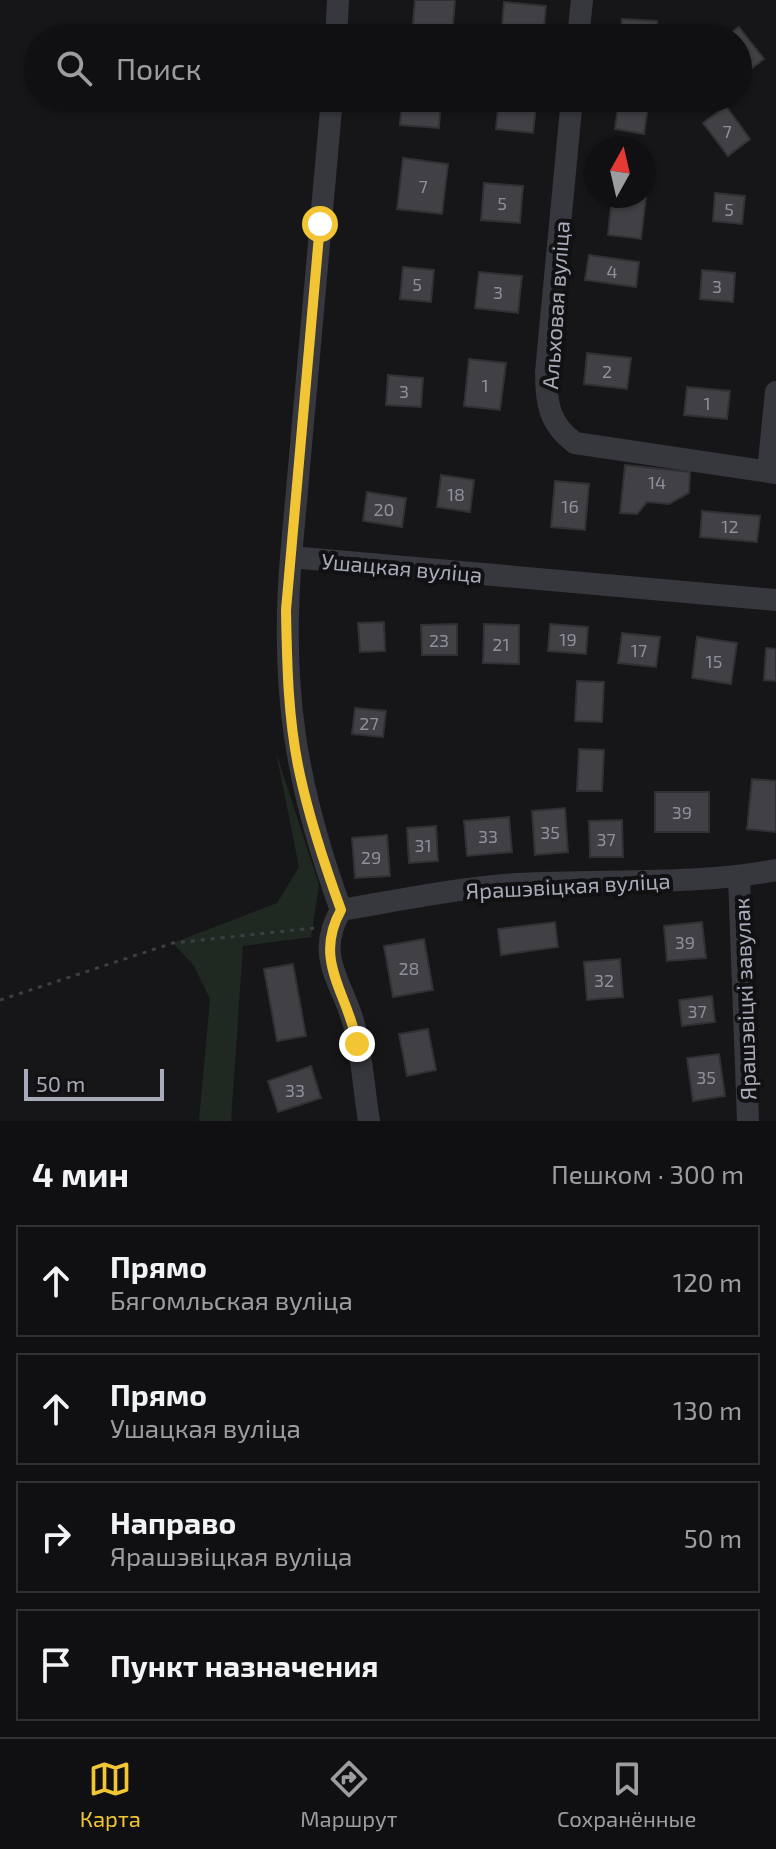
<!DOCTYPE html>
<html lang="ru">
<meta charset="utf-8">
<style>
body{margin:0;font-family:"Exo 2",sans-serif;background:#19191b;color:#f1f3f6}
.compass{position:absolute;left:584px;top:136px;width:72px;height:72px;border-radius:50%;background:#101012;box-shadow:0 2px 6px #0004;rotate:8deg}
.scale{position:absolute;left:24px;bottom:20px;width:140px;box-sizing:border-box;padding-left:8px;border:4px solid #a8abb8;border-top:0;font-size:22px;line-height:28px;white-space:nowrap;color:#a8abb8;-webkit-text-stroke:6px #111113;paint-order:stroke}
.stop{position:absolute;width:24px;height:24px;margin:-18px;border:6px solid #f2c534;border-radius:50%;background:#fff}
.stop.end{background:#f2c534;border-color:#fff;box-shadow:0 2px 8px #0008}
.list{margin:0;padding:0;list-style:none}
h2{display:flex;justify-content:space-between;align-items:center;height:104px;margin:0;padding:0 32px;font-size:34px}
h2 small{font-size:26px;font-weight:400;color:#9c9d9f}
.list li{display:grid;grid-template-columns:52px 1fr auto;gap:24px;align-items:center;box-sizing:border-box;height:112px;margin:0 16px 16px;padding:0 16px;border:2px solid #303032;border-radius:0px}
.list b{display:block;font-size:30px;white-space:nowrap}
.list p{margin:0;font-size:26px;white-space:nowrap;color:#9c9d9f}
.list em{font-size:26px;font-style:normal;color:#9c9d9f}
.icon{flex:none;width:44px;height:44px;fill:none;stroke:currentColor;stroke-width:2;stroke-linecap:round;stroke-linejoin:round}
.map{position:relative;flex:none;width:776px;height:1121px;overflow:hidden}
.search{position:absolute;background:#101012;box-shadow:0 2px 6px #0004;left:24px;right:24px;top:24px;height:88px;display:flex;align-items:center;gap:20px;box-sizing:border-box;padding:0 28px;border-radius:44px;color:#9c9d9f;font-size:30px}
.sheet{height:616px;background:#101012}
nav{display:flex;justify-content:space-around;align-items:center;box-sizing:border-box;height:112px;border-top:2px solid #303032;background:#101012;font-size:22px;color:#9c9d9f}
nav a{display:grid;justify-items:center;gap:4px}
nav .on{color:#f2c534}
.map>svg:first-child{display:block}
.green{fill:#202822}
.building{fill:#404045;stroke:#313034;stroke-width:2}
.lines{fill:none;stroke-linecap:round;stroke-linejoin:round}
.path{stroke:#3d3e44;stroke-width:3;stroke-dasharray:4 6;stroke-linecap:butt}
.minor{stroke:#37383d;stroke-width:22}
.route{stroke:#f2c534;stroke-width:10}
.labels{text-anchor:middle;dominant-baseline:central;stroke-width:8;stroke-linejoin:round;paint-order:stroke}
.number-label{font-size:18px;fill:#8e909b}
.street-label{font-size:22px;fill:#a8abb8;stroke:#111113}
</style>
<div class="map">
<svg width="776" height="1121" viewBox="0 0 776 1121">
<rect width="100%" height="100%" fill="#161618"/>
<polygon class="green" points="276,752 319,885 311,937 243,946 231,1121 199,1121 210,999 194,966 173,943 277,903 299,867"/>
<g class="building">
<polygon points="415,0 455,0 452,37 412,34"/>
<polygon points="504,2 546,6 543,38 501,38"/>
<polygon points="622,19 657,21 656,38 621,38"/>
<polygon points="739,27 764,59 738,79 738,38 724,38"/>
<polygon points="402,98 441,98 439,128 400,125"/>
<polygon points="499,98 537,98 533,133 496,129"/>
<polygon points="619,98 649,98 644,134 615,129"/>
<polygon points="726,106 750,139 728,156 703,123"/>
<polygon points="403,158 448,164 442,214 397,209"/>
<polygon points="644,172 649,172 641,239 608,235 612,196 644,196"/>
<polygon points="484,183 523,186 520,223 481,220"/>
<polygon points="715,193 745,196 742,224 713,221"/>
<polygon points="589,255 639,262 636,287 585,280"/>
<polygon points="403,267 434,270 431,302 400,299"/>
<polygon points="702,270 735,273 733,302 700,299"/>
<polygon points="479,272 522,276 518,313 475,308"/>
<polygon points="587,353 631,358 627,389 584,384"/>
<polygon points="469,359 506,363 500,410 464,406"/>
<polygon points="388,375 423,378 421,407 386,405"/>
<polygon points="687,387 730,391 727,419 684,415"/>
<polygon points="625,465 690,472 689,493 669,504 647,502 637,514 620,513"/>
<polygon points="441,475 474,480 470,512 437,507"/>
<polygon points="555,481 589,484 585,530 551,527"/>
<polygon points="367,492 406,498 402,527 363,521"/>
<polygon points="702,511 760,516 757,542 700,537"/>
<polygon points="384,622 385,651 360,652 358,623"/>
<polygon points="457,624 457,655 422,655 421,625"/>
<polygon points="484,624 519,625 519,664 483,663"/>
<polygon points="550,624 588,627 586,654 548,651"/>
<polygon points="622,633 660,637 656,667 618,663"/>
<polygon points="697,637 737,643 731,684 692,678"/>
<polygon points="766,648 776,649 776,681 764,680"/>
<polygon points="577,681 604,682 602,722 575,721"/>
<polygon points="355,708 386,711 383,737 352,734"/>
<polygon points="579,749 604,750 602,791 577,791"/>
<polygon points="752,779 776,781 776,832 747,829"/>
<rect x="655" y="792" width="54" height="40"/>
<polygon points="565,808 568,852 535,855 532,811"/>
<polygon points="509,817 512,852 467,856 464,821"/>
<polygon points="622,820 623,857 590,857 589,821"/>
<polygon points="436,826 438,861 409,863 407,828"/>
<polygon points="387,835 390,876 355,878 352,838"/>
<polygon points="555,922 558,947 501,955 498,929"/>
<polygon points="702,922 706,958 667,961 664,926"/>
<polygon points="424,939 433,990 393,997 384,946"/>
<polygon points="620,959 623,997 587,1000 584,962"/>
<polygon points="293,964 306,1036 277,1041 264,969"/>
<polygon points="712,996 715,1022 682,1026 679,1000"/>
<polygon points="428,1029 436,1070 407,1076 399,1034"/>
<polygon points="719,1054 725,1096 693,1101 687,1058"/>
<polygon points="311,1066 321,1098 278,1112 268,1081"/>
</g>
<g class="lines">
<polyline class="path" points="0,1000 173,943 314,928"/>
<g class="minor">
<polyline points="336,38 338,0"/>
<polyline points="578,38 582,0"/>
<path d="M 332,98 L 291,557 C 280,689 296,786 341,910"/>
<path d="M 572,98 L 546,372 C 546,403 549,424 575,443 L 776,473"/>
<polyline points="768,471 776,392"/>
<polyline points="291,557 776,600"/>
<polyline points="739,877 748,1121"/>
<path d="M 341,910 C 400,900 458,888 518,884 C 604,879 691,886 776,870"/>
<path d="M 341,910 C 313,958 344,983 355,1028 C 362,1058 364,1090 369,1121"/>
</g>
</g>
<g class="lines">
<path class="route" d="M 320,224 L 286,610 C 287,665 288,721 300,775 C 310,821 325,866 341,910 C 312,962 349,994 357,1044"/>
</g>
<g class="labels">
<g class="number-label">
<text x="727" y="131">7</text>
<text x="423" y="186">7</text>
<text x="502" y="203">5</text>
<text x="729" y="209">5</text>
<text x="612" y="271">4</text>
<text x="417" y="284">5</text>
<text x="717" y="286">3</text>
<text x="498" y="292">3</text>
<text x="607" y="371">2</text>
<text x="485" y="385">1</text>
<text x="404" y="391">3</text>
<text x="707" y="403">1</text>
<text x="657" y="482">14</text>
<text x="456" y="494">18</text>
<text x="570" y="506">16</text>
<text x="384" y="509">20</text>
<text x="730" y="526">12</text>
<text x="568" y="639">19</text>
<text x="439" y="640">23</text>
<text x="501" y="644">21</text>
<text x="639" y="650">17</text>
<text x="714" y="661">15</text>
<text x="369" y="723">27</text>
<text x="682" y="812">39</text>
<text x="550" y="832">35</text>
<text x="488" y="836">33</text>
<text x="606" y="839">37</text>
<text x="423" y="845">31</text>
<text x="371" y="857">29</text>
<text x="685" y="942">39</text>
<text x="409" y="968">28</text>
<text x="604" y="980">32</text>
<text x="697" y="1011">37</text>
<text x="706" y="1077">35</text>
<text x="295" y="1090">33</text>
</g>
<g class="street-label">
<text transform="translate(555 305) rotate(-86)">Альховая вуліца</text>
<text transform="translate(402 567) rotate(5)">Ушацкая вуліца</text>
<text transform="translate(568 885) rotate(-3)">Ярашэвіцкая вуліца</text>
<text transform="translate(744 999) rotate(-92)">Ярашэвіцкі завулак</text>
</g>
</g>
</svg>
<svg class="compass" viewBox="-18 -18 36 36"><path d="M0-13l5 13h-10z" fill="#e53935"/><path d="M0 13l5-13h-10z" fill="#9c9d9f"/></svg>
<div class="scale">50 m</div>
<div class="stop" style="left:320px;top:224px"></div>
<div class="stop end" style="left:357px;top:1044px"></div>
<div class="search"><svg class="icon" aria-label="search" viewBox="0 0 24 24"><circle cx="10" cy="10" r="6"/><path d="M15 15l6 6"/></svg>Поиск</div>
</div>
<section class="sheet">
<h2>4 мин<small>Пешком · 300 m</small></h2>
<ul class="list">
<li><svg class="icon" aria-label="ahead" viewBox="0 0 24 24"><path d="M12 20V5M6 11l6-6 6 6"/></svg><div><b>Прямо</b><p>Бягомльская вуліца</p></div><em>120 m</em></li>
<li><svg class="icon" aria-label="ahead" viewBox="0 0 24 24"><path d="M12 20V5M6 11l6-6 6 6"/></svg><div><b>Прямо</b><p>Ушацкая вуліца</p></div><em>130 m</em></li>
<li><svg class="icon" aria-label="right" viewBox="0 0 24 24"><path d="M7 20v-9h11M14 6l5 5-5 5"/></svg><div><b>Направо</b><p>Ярашэвіцкая вуліца</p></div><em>50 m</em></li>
<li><svg class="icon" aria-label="arrive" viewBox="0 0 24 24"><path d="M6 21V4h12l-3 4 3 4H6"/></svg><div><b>Пункт назначения</b></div></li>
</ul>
</section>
<nav>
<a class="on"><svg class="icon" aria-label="map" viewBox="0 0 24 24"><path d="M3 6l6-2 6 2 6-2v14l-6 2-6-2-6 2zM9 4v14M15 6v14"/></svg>Карта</a>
<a><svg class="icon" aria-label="directions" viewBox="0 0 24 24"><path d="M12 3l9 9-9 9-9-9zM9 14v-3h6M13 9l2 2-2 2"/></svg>Маршрут</a>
<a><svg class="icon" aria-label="saved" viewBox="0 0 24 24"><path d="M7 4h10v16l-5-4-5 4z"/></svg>Сохранённые</a>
</nav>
